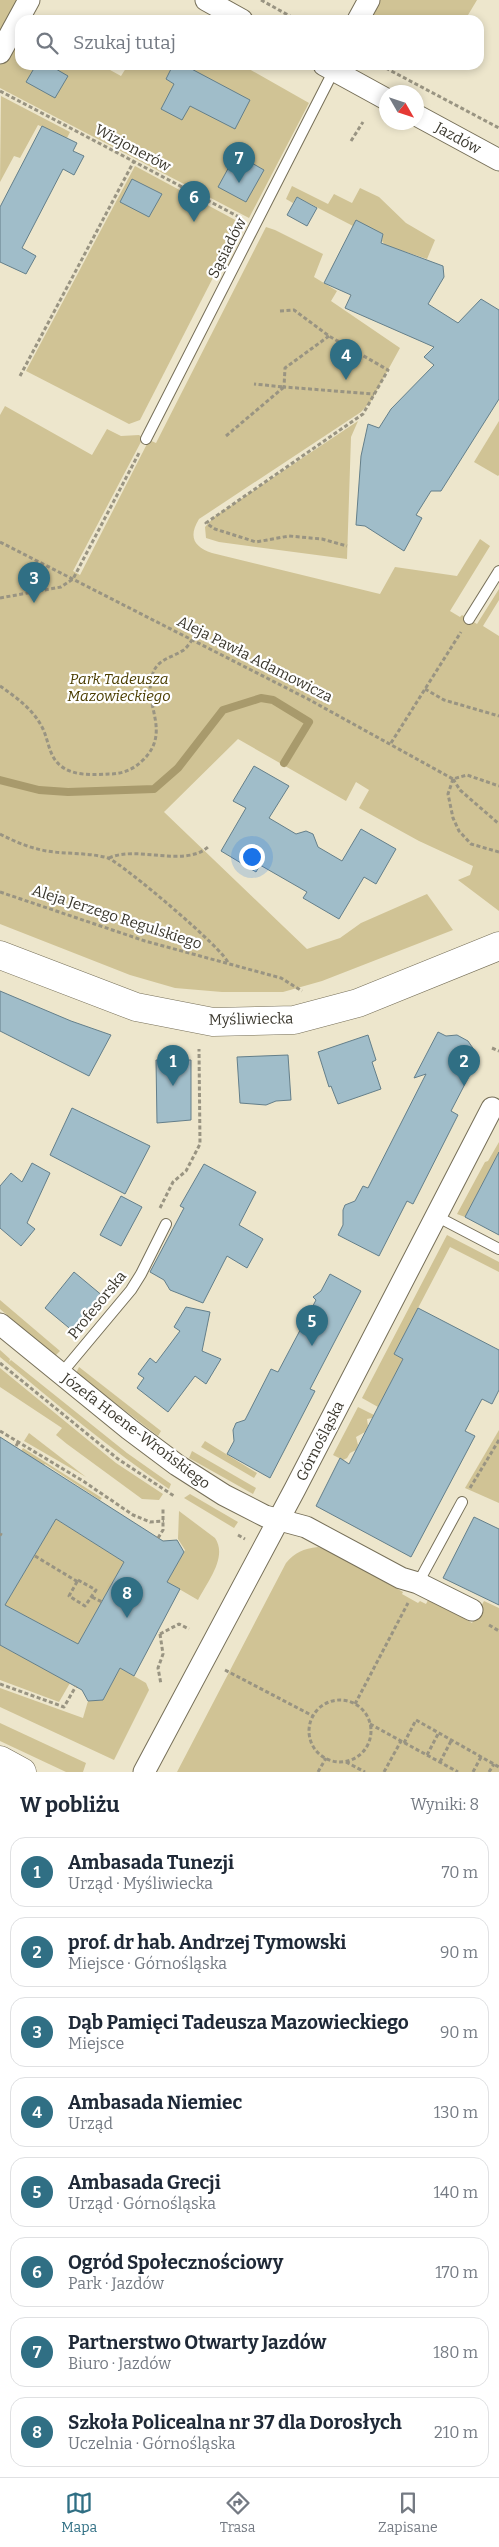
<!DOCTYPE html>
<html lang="pl">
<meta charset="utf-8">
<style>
body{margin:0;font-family:Bitter,serif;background:#f2f2f3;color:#1f2937}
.compass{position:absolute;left:379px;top:85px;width:45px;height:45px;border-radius:50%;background:#fff;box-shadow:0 2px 8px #0003;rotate:129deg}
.you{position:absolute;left:251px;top:856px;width:18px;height:18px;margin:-12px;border:4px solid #fff;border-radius:50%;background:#1a73e8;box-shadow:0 0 0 8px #1a73e833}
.badge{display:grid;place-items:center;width:32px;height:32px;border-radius:50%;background:#306f84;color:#fff;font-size:16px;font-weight:700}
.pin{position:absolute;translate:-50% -41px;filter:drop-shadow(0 1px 2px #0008)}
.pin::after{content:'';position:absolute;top:26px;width:18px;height:15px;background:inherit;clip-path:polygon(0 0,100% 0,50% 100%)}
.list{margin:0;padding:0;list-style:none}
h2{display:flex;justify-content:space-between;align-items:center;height:65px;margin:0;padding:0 20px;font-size:21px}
h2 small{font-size:16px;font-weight:400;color:#747a83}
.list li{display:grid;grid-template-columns:32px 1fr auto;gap:15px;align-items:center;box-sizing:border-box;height:70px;margin:0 10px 10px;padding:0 10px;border:1px solid #e0e1e3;border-radius:15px}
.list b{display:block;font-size:19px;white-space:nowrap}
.list p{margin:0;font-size:16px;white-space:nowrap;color:#747a83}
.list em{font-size:16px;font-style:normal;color:#747a83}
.icon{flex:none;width:28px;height:28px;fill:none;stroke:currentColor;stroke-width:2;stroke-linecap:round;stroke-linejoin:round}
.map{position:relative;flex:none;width:499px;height:1772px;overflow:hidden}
.search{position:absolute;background:#fff;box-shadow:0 2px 8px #0003;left:15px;right:15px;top:15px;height:55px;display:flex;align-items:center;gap:12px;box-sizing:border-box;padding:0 18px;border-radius:15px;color:#747a83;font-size:19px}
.sheet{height:705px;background:#fff}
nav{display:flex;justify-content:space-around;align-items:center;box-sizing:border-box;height:70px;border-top:1px solid #e0e1e3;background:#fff;font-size:14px;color:#747a83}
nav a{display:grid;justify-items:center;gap:2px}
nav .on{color:#306f84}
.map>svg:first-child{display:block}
.green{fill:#d0c395}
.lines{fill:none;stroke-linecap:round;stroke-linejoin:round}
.stream{stroke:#a89a6c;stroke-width:8}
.building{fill:#a0bdc9;stroke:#647f8a;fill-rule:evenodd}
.lane-casing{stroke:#766f58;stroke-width:12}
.street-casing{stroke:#766f58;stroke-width:23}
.secondary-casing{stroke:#766f58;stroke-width:29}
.path{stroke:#999482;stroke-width:3;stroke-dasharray:4 2.5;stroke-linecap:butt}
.lane{stroke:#fff;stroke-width:10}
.street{stroke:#fff;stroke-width:21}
.secondary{stroke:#fff;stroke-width:28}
.labels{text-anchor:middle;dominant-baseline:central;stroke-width:4.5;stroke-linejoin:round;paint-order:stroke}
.street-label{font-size:15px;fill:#3b382e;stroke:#fff}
.park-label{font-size:15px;font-style:italic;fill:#4b3d00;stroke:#fff}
</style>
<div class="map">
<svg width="499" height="1772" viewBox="0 0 499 1772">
<rect width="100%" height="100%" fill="#ede6cc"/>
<g class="green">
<polygon points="0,0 24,0 0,42"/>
<polygon points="379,0 477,0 465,20 368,20"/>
<polygon points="20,31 20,65 101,65 121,76 128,65 242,65 309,103 249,218 0,88 0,65"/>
<polygon points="1,96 70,132 67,138 38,125 20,158 14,156 0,182"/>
<polygon points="135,166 239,222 239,227 140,420 129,424 26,371"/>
<polygon points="292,186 328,204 334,194 352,203 360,188 379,197 406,223 435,240 427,259 385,245 382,241 383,234 353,226 297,197 293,203 286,199"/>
<path d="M 266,227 L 275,230 L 323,254 L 314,277 L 337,291 L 331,301 L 400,348 L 371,401 L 361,412 L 199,519 C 188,537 194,547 212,553 L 380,594 L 395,567 L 457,576 L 480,539 L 490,546 L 450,611 L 460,617 L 462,615 L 477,624 L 499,589 L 499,600 L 483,626 L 499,636 L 499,911 L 458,880 L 470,875 L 473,866 L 419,841 L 359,808 L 369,790 L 356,782 L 346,801 L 238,739 L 164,812 L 307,949 L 340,938 L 361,923 L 427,894 L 453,930 L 322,981 L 283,992 L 222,992 L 175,988 L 130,975 L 0,924 L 0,415 L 5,406 L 92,455 L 107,429 L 121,436 L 139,435 L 143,438 L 73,571 L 80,575 L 149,440 L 156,443 Z"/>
<polygon points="358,421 351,437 347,559 219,542 206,538 205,527 214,517"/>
<polygon points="499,421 499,475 498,476 474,462"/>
<polygon points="499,1142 499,1152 465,1217 457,1214 485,1162 488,1161"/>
<polygon points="447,1235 499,1262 499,1272 450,1247 394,1354 403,1359 378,1407 362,1398"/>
<polygon points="0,1300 60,1351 55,1356 0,1309"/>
<path d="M 0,1350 L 10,1359 L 9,1362 L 11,1360 L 127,1453 L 171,1484 L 169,1489 C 110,1449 55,1403 0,1357 Z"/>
<polygon points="79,1367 161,1431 158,1436 76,1373"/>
<polygon points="0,1368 116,1463 163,1494 159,1500 142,1499 67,1444 56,1435 62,1428 0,1387"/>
<polygon points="358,1407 374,1415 372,1418 367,1419 368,1426 365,1432 356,1437 358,1445 356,1450 350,1453 347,1458 343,1460 333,1455"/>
<polygon points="499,1430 499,1503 465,1488"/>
<polygon points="29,1433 86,1477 24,1441"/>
<polygon points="205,1441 257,1473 254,1478 201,1447"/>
<polygon points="23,1448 102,1498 100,1500 45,1464 34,1481 11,1468"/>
<polygon points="192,1451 256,1488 253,1494 189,1458"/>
<polygon points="190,1494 238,1522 234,1528 184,1498"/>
<path d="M 179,1511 L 215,1538 C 228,1557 207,1582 198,1600 L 167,1582 L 185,1550 L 178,1539 Z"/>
<polygon points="56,1519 124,1562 78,1644 5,1605"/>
<path d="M 318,1547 L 330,1551 L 403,1592 L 402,1594 L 418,1603 L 420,1601 L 426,1604 L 429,1598 L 472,1623 L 484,1601 L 499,1608 L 499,1772 L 177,1772 L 286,1563 C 295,1552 303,1549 318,1547 Z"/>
<polygon points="0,1645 70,1683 59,1702 0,1680"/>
<polygon points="120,1668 146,1683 149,1690 114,1760 0,1707 0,1688 83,1718 88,1701 103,1700"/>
<polygon points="0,1723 86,1763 83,1772 66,1772 0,1741"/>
</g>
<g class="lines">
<polyline class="stream" points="0,780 39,790 68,792 154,789 178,768 223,710 261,698 273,700 309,722 284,763"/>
</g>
<g class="building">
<polygon points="36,65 49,65 68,76 55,98 26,82"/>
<polygon points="173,65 184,65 250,100 235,129 190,106 182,120 161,109 174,84 166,79"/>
<polygon points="42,126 77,143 73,151 84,156 74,175 63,169 22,248 36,256 26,274 0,262 0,207"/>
<polygon points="236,154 264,170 246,202 218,187"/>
<polygon points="132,179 162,194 149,217 120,202"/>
<polygon points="297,197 317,208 307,226 287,215"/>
<polygon points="356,220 383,234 381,243 443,266 444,277 428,304 458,323 481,299 499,310 499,399 441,491 431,491 416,515 422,518 404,551 365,526 356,525 361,456 368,424 379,428 391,409 434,365 424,357 434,347 345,308 351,295 324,283"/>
<polygon points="254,766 289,786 269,818 296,834 306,831 313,834 318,847 342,861 361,829 396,849 376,884 364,877 339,919 303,898 307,892 260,865 256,872 221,851 246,808 233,801"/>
<polygon points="0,991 71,1021 111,1035 89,1076 0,1031"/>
<polygon points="438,1032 446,1036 457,1035 468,1041 479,1057 451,1111 458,1115 413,1204 407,1201 379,1256 338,1235 343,1225 343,1210 345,1205 355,1201 363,1186 368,1188 426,1074 414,1078"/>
<polygon points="368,1035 376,1060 372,1062 381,1089 338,1104 331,1086 329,1087 318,1052"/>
<polygon points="288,1055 291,1100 276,1101 266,1105 240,1103 237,1057"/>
<polygon points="156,1060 191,1060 191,1120 157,1123"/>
<polygon points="72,1108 150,1146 125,1194 50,1155"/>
<polygon points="499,1152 499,1235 465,1217"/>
<polygon points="32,1163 50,1173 27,1223 35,1229 21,1246 0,1228 0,1186 11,1173 22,1182"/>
<polygon points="204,1164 256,1192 239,1225 263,1239 247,1268 227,1256 203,1303 170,1290 164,1280 150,1272 184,1208 180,1206"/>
<polygon points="121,1196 142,1207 121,1246 100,1235"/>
<polygon points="74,1272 104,1297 74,1332 45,1308"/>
<polygon points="330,1274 361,1291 310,1389 315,1391 270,1478 227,1454 234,1441 233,1430 236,1423 245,1420 271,1369 278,1372 316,1300 313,1297 321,1291"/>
<polygon points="186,1307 210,1312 202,1351 221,1359 206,1384 195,1376 168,1412 137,1388 144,1378 138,1374 150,1358 156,1363 180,1331 174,1327"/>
<polygon points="418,1308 499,1350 499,1390 492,1404 482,1399 465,1431 475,1436 411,1557 316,1506 340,1458 349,1464 378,1407 403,1359 394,1354"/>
<path d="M 0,1437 L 163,1541 L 177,1540 L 184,1552 L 167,1582 L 180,1589 L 134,1676 L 120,1668 L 103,1700 L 88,1701 L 82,1690 L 0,1645 ZM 56,1519 L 124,1562 L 78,1644 L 5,1605 Z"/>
<polygon points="474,1517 499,1529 499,1605 443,1578"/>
</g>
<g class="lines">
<g class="lane-casing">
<g id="lane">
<polyline points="146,439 334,70"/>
<polyline points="469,619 499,571"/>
<polyline points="436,1216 499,1249"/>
<polyline points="60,1375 131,1290 141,1274 166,1224"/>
<polyline points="418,1583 462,1502"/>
</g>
</g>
<g class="street-casing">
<g id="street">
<polyline points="206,0 242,20"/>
<polyline points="358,20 369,0"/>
<polyline points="0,53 29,0"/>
<polyline points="324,65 386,99"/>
<polyline points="416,115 499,160"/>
<polyline points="0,1324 129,1429 177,1465 224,1495 265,1516 306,1527 401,1578 418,1583 472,1610"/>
<polyline points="144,1772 295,1489 492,1108"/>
</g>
</g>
<g class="secondary-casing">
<g id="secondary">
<polyline points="0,955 136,1007 213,1022 294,1020 358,1003 499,946"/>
<polyline points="0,1760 22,1772"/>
</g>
</g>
<g class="path">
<polyline points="261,0 297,20"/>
<polyline points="380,65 499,128"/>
<polyline points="0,91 241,218"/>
<polyline points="351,141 363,122"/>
<polyline points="280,311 294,310 329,336 388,370 363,414 206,523 215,529 256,542 289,536 322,539 347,546"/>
<polyline points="329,336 285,368 284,387 374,394"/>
<polyline points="20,376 134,161"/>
<polyline points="226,436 284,387 254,384"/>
<polyline points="0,542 308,699 453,779 467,775 499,786"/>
<polyline points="0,598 61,587 73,579 139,453"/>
<path d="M 0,686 C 17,698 34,710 43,729 C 49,742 49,757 61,766 C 73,776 93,775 109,774 C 122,774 133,770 143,760 C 173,731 141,702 153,673 C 158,659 171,658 182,651 C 186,649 189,644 192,640"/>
<polyline points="425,689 444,700 499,716"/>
<polyline points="391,743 461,632"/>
<polyline points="453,779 448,794 453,818 459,831 471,844 499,852"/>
<polyline points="453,779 460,790 499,824"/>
<path d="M 0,834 C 17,843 35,850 54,852 C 72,854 91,853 108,858 C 123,864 226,951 228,963"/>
<path d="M 109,858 C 137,845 184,868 208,847"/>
<polyline points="0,892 145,941 281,978 302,991"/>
<polyline points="492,1048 499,1051"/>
<polyline points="160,1208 173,1182 186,1171 200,1144 199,1049"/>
<polyline points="0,1363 118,1459 174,1496"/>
<polyline points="0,1431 83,1481 133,1515 150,1522 164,1521"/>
<polyline points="16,1446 19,1441"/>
<polyline points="470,1488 499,1440"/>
<polyline points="0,1534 2,1535"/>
<polyline points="238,1535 245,1539"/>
<polyline points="158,1538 163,1530 163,1508"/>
<polyline points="35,1556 78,1582"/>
<polygon points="78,1580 96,1590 85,1606 69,1596"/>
<polyline points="92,1597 102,1602"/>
<polyline points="489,1625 499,1631"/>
<polyline points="160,1634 163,1654 158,1668 161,1684"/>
<polyline points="160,1634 179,1624 189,1629"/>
<polyline points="225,1670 313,1716"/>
<polyline points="0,1684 64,1707 76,1686"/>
<circle cx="340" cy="1731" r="31"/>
<polyline points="355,1704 408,1603"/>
<polyline points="370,1724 458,1772"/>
<polyline points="404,1743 416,1720 499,1767"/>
<polyline points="427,1755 438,1734"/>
<polyline points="346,1762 365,1772"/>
<polyline points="440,1762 451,1741"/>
<polyline points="318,1772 326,1758"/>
<polyline points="384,1772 401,1741"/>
<polyline points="473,1772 481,1757"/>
<polyline points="489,1772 494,1764"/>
</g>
<use href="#lane" class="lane"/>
<use href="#street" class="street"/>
<use href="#secondary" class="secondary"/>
</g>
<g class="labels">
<g class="street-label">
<text transform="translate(458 138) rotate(29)">Jazdów</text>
<text transform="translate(133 148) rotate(28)">Wizjonerów</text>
<text transform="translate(227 248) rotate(-63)">Sąsiadów</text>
<text transform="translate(255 659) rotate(27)">Aleja Pawła Adamowicza</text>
<text transform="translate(117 917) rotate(18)">Aleja Jerzego Regulskiego</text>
<text transform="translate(251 1019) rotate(-1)">Myśliwiecka</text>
<text transform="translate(97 1305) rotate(-51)">Profesorska</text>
<text transform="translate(136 1431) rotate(37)">Józefa Hoene-Wrońskiego</text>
<text transform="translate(320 1441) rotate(-63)">Górnośląska</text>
</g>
<g class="park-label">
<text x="119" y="679">Park Tadeusza<tspan x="119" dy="17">Mazowieckiego</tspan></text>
</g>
</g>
</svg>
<svg class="compass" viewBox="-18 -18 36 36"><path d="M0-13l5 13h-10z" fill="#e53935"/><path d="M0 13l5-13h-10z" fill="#747a83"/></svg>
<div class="you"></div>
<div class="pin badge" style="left:173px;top:1086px">1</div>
<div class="pin badge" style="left:464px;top:1086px">2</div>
<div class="pin badge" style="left:34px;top:603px">3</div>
<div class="pin badge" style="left:346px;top:380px">4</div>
<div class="pin badge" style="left:312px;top:1346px">5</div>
<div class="pin badge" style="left:194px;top:222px">6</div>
<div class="pin badge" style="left:239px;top:183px">7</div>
<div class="pin badge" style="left:127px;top:1618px">8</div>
<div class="search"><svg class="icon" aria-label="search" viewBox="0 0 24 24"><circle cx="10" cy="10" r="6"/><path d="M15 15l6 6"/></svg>Szukaj tutaj</div>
</div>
<section class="sheet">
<h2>W pobliżu<small>Wyniki: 8</small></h2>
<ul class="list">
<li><span class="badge">1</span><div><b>Ambasada Tunezji</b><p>Urząd · Myśliwiecka</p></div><em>70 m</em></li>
<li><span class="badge">2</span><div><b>prof. dr hab. Andrzej Tymowski</b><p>Miejsce · Górnośląska</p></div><em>90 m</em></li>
<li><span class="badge">3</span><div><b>Dąb Pamięci Tadeusza Mazowieckiego</b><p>Miejsce</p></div><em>90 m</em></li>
<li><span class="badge">4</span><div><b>Ambasada Niemiec</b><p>Urząd</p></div><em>130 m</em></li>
<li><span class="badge">5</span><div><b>Ambasada Grecji</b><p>Urząd · Górnośląska</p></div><em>140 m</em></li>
<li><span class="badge">6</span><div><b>Ogród Społecznościowy</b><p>Park · Jazdów</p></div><em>170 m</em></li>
<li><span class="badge">7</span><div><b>Partnerstwo Otwarty Jazdów</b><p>Biuro · Jazdów</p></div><em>180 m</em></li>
<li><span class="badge">8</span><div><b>Szkoła Policealna nr 37 dla Dorosłych</b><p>Uczelnia · Górnośląska</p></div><em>210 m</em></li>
</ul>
</section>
<nav>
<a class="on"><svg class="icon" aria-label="map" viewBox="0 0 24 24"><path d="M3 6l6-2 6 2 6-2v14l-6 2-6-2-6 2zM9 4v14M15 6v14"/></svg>Mapa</a>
<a><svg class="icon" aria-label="directions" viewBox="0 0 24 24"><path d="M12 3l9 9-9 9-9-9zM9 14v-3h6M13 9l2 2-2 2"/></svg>Trasa</a>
<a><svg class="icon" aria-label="saved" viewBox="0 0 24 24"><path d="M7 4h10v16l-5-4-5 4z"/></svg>Zapisane</a>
</nav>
